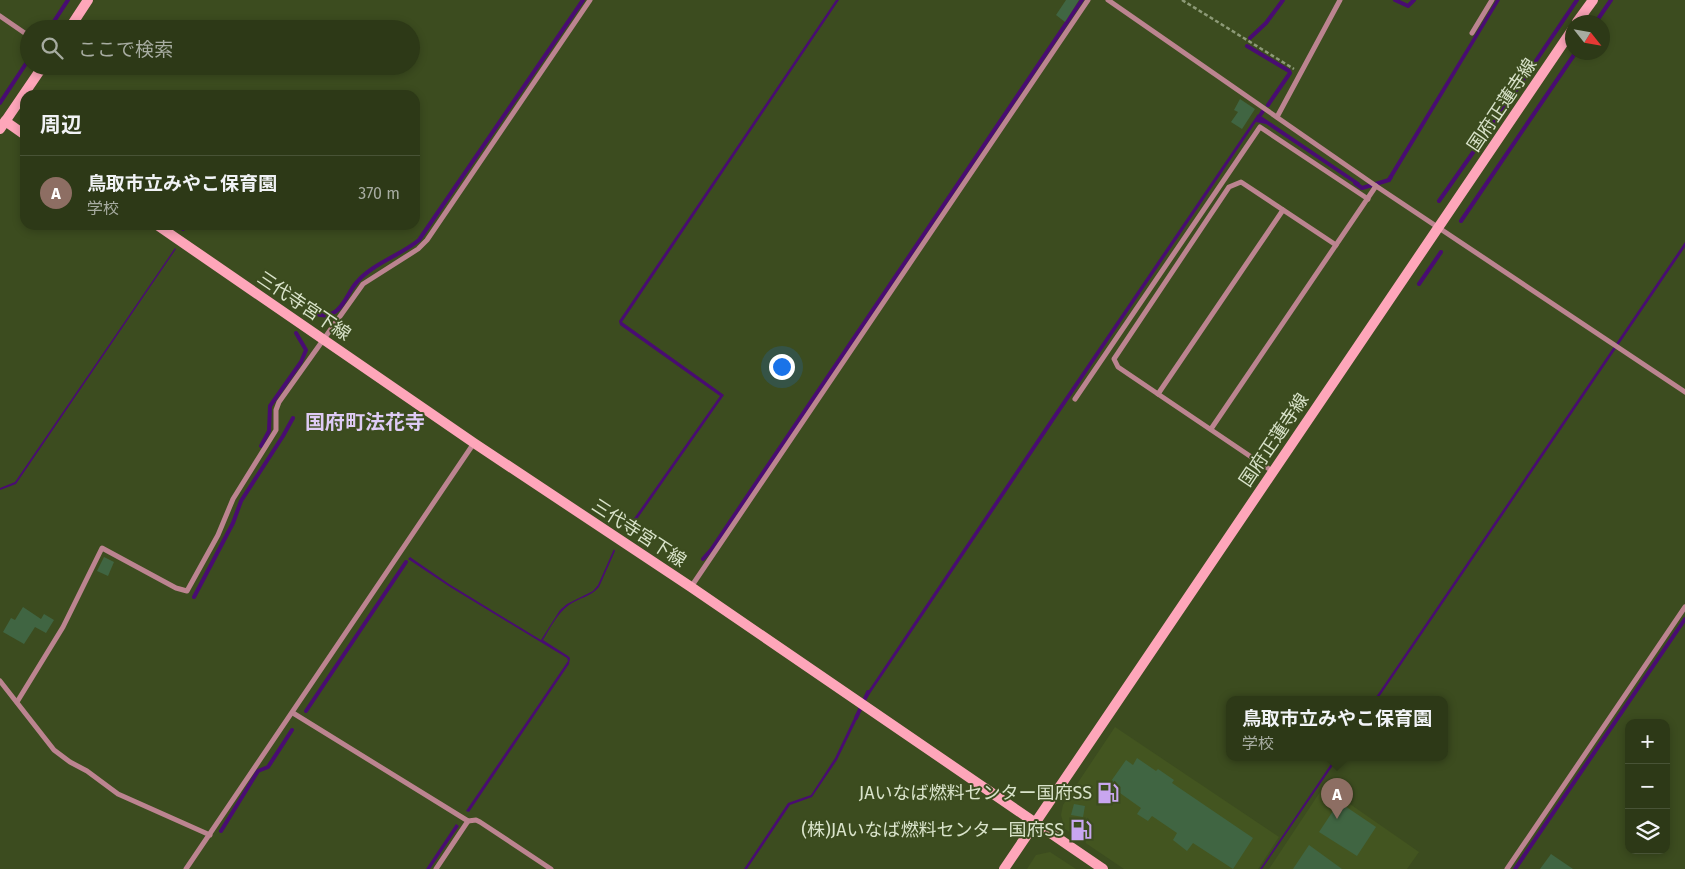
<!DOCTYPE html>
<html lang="ja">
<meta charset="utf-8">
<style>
body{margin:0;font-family:"Fira Sans","Noto Sans JP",sans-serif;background:#394424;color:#f1f3f6}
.controls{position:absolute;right:15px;bottom:15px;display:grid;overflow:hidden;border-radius:10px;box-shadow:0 2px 8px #0003}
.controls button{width:45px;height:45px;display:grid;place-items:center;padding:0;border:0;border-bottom:1px solid #485336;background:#2d3917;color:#f1f3f6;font:25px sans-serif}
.compass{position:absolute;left:1565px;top:15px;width:45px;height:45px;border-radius:50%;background:#2d3917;box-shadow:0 2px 8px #0003;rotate:121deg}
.you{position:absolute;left:781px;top:366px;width:18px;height:18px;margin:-12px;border:4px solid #fff;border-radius:50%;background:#1a73e8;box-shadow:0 0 0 8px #1a73e833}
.badge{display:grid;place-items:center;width:32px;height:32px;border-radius:50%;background:#c8a6ef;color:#fff;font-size:16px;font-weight:700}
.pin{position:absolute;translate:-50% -41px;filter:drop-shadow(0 1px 2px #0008)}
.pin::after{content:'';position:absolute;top:26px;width:18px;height:15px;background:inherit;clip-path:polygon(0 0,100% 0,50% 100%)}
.popup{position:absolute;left:1226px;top:696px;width:222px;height:65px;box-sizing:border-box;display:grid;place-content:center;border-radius:10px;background:#2d3917;filter:drop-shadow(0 1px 4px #0005);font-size:16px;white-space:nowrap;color:#a7aca1}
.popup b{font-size:19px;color:#f1f3f6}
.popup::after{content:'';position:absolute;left:50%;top:100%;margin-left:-10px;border:10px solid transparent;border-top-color:#2d3917}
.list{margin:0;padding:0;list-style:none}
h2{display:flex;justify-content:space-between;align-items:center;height:65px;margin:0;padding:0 20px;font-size:21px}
h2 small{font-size:16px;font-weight:400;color:#a7aca1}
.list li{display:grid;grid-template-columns:32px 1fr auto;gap:15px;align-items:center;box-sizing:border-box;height:75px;padding:0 20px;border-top:1px solid #485336}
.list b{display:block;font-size:19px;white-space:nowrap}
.list p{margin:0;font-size:16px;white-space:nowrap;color:#a7aca1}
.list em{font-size:16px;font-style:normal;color:#a7aca1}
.icon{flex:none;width:28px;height:28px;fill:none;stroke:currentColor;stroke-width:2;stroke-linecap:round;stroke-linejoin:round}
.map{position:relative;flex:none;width:1685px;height:869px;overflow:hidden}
.search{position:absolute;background:#2d3917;box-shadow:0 2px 8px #0003;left:20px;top:20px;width:400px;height:55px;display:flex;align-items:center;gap:12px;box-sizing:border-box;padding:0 18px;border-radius:28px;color:#a7aca1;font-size:19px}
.panel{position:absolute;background:#2d3917;box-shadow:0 2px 8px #0003;left:20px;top:90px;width:400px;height:140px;border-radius:15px}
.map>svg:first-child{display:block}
.built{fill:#435520}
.water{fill:#490c72}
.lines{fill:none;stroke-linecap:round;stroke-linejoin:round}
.stream{stroke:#490c72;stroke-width:4}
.building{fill:#406542}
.path{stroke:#8d9a77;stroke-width:2.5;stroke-dasharray:4 2.5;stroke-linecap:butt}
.street{stroke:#bc8490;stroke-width:5}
.secondary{stroke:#fea6ba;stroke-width:10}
.labels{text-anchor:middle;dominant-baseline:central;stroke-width:4;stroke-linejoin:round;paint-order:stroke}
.street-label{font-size:18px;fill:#d9e3ca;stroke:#3c4c1f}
.poi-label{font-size:18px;fill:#d9e3ca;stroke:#3c4c1f;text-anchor:end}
.quarter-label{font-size:20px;font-weight:bold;fill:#decbf5;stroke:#3c4c1f}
</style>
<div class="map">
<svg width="1685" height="869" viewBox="0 0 1685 869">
<rect width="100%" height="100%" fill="#3c4c1f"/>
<g class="built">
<polygon points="1115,727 1279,837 1258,869 1124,869 1065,829 1061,815 1063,805"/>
<polygon points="1324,786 1419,852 1407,869 1269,869"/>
<polygon points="1050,852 1076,869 1027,869 1036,855"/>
</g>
<g class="water">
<polygon points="836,0 839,0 622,322 724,395 628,532 626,530 720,396 620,325 619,321"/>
<polygon points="1496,0 1500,0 1390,182 1387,179"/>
<polygon points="1258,114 1360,183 1358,186 1266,124 1256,122 867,698 865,696 1054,414"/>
<polygon points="1685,242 1685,247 1377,700 1374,700"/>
<polygon points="175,248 176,249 16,484 0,490 0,488 15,482"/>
<path d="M 614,549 L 615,551 L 599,587 C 591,597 578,598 569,605 C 557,614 550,628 543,640 L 568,656 L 570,658 L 569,664 L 469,812 L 466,811 L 568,661 L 567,658 L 450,587 L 408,559 L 410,557 L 449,584 L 541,640 L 560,610 L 567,604 L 593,591 L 598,585 Z"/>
<polygon points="856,714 859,715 837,760 812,797 790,805 747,869 744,869 788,803 811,795 835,758"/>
<polygon points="1335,758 1338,758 1262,869 1260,869"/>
<polygon points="456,824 459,826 430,869 426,869"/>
</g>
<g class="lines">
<g class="stream">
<polyline points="1395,0 1408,6 1414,0"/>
<polyline points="1596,22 1611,0"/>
<polyline points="49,29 68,0"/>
<polyline points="1250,38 1266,23 1283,0"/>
<polyline points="1247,46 1289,71 1290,73 1268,105"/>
<polyline points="0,103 29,59"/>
<polyline points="1261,114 1263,111"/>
<polyline points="1355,183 1362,188 1389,180 1391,177"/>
<polyline points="1439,201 1500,114 1577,0"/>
<polyline points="1461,221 1576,52"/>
<polyline points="178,225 183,229"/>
<polyline points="1419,284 1441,252"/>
<path d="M 308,315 L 310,311 C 317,315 326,317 333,313 C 344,308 349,290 357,282 C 372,264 401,255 419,240 L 583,0"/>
<polyline points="261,446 269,431 270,406 301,362 306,350 296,333"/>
<polyline points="703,559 711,550 1082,0"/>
<polyline points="194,597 233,523 241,501 283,436 293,418"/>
<polyline points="306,711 406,562"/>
<polyline points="856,718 868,692"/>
<polyline points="221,831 258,771 268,767 292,730"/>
<polyline points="1515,869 1685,619"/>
</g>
</g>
<g class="building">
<polygon points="1066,0 1079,0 1065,22 1056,15"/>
<polygon points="1240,99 1255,109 1242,129 1231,122 1238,112 1234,110"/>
<polygon points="104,557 114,562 108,576 97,571"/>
<polygon points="23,607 41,619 44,614 54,620 46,633 35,627 24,644 3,632 11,618 15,620"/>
<polygon points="1137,758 1156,771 1158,769 1174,780 1172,783 1253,838 1233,869 1193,843 1187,851 1173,840 1177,833 1152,816 1148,821 1137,814 1141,808 1120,793 1113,802 1102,794 1126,760 1133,765"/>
<polygon points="1339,802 1376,827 1357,856 1319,832"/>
<polygon points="1074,804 1085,806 1083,817 1071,815"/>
<polygon points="1309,845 1342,869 1293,869"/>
<polygon points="1551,854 1573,869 1540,869"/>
</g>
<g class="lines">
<polyline class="path" points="1182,0 1294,69"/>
<g class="street">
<polyline points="1108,0 1376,186 1685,392"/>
<polyline points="0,16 29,36"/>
<polyline points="1472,33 1492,0"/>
<polyline points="1277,117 1340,0"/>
<polyline points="1158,394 1283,210"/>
<polyline points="1075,399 1260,127 1368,199"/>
<polyline points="1211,429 1376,186"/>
<polyline points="1272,471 1118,367 1114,359 1229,187 1241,182 1336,245"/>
<polyline points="691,587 1088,0"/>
<polyline points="0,681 54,750 70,762 87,771 118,794 210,835"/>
<polyline points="17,702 63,627 102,548 176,588 187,591 218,535 233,499 276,430 276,410 279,402 363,284 418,249 427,240 590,0"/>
<polyline points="293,713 468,821 476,820 480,822 551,869"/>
<polyline points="186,869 474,443"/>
<polyline points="436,869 468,821"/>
<polyline points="1507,869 1685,607"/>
</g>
<g class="secondary">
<polyline points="1577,22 1593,0"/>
<polyline points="69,29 88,0"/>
<polyline points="5,121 25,135"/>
<polyline points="0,129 43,66"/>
<polyline points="157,225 474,443 691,587 1103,869"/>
<polyline points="1004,869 1572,30"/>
</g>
</g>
<defs>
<g id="fuel-bare" transform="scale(1.725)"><path d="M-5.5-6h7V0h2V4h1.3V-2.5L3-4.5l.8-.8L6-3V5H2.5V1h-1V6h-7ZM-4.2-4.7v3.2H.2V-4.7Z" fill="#c8a6ef" stroke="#3c4c1f" stroke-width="2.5" paint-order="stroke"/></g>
</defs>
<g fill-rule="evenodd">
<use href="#fuel-bare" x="1108" y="793"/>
<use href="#fuel-bare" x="1081" y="830"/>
</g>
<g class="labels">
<g class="street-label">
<text transform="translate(1502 105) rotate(-56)">国府正蓮寺線</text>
<text transform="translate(304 306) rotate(34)">三代寺宮下線</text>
<text transform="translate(1274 440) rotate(-56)">国府正蓮寺線</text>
<text transform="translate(639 533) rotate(33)">三代寺宮下線</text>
</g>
<g class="poi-label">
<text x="1092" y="793">JAいなば燃料センター国府SS</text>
<text x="1064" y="830">(株)JAいなば燃料センター国府SS</text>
</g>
<g class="quarter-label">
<text x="365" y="422">国府町法花寺</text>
</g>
</g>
</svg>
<div class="controls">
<button>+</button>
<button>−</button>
<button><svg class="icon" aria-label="layers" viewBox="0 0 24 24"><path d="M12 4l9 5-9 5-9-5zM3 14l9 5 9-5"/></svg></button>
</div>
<svg class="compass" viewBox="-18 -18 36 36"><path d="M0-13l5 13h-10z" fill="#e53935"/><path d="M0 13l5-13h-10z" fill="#a7aca1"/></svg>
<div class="you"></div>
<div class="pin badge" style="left:1337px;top:819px;background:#8d6e63">A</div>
<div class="popup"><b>鳥取市立みやこ保育園</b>学校</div>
<div class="search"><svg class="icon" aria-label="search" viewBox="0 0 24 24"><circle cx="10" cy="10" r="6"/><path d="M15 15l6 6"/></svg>ここで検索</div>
<section class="panel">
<h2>周辺<small></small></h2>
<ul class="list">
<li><span class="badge" style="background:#8d6e63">A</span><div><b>鳥取市立みやこ保育園</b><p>学校</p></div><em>370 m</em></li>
</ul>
</section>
</div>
